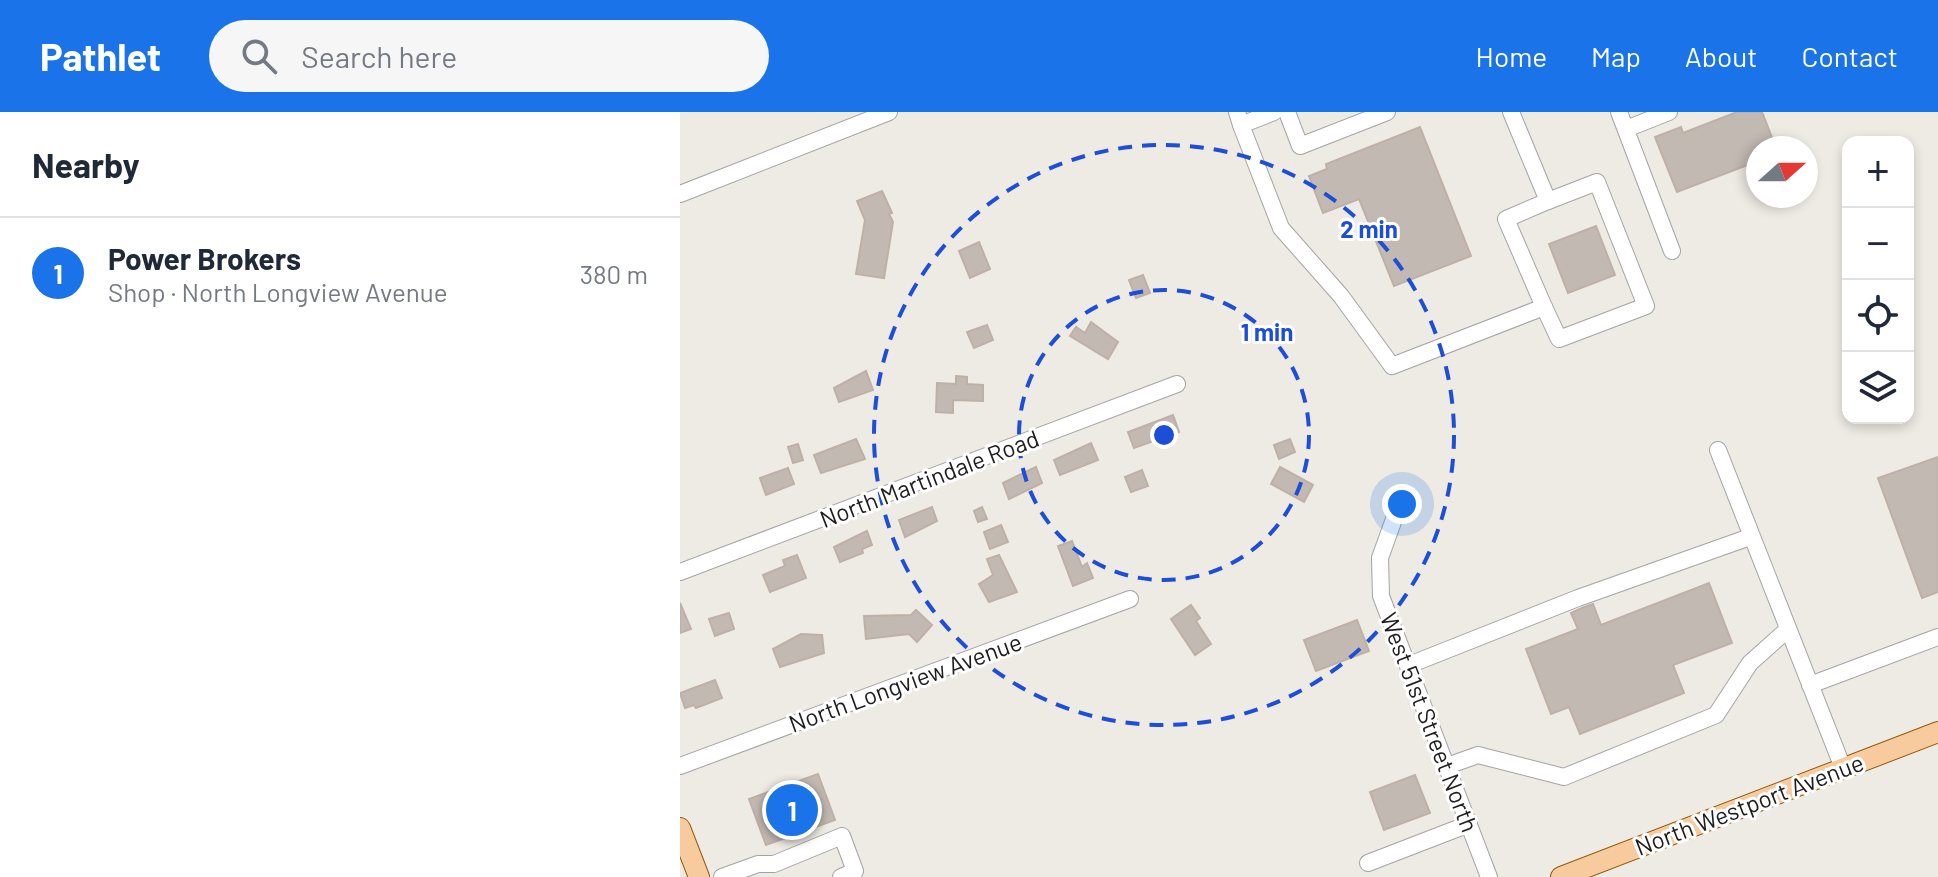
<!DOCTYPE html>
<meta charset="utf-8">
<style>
body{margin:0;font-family:Barlow,sans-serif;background:#f6f6f7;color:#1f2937}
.controls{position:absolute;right:24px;top:24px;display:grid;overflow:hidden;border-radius:16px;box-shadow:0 4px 12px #0003}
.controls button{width:72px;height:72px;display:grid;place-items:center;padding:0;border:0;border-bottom:2px solid #e0e1e3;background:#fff;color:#1f2937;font:40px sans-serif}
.compass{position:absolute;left:1066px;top:24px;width:72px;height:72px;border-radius:50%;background:#fff;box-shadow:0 4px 12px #0003;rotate:69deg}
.you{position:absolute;left:722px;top:392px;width:28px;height:28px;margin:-20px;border:6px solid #fff;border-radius:50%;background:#1a73e8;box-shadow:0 0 0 12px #1a73e833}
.badge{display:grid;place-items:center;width:52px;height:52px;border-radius:50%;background:#1a73e8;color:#fff;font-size:26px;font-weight:700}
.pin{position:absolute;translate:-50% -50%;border:4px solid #fff;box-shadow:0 2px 8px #0006}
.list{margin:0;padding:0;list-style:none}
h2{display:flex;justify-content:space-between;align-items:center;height:104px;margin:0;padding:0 32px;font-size:34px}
h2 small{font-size:26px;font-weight:400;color:#747a83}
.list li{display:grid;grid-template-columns:52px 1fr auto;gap:24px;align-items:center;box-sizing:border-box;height:112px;padding:0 32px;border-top:2px solid #e0e1e3}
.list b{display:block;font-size:30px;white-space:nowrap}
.list p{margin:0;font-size:26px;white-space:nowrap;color:#747a83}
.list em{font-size:26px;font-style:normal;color:#747a83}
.icon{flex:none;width:44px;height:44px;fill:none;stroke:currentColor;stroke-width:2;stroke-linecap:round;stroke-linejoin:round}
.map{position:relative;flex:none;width:1258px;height:765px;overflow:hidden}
header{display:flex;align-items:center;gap:48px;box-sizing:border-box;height:112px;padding:0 40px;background:#1a73e8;color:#fff}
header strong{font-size:38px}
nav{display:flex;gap:44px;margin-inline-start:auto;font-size:28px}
.search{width:560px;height:72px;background:#f6f6f7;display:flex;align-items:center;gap:20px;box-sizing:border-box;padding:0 28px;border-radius:44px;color:#747a83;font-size:30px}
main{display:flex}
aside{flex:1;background:#fff}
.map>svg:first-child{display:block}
.building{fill:#c3b9b3;stroke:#bfb0a6;stroke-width:2}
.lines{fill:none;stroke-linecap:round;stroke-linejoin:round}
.minor-casing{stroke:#a4a4a4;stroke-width:18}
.major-casing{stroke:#925905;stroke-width:22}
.minor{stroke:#fff;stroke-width:16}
.major{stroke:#f8cb9e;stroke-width:20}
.ring{fill:none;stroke:#1d4ed8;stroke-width:4;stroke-dasharray:14 10}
.labels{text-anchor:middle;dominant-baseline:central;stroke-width:6;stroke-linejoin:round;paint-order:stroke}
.street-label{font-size:24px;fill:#1d1d1d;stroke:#fff}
.centre{fill:#1d4ed8;stroke:#fff;stroke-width:4}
.ring-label{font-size:24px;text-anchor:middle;font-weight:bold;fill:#1d4ed8;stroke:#fff;stroke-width:6;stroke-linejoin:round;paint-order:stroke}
</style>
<header>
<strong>Pathlet</strong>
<div class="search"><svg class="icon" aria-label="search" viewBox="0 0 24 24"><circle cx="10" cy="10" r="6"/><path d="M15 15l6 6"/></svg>Search here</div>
<nav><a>Home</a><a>Map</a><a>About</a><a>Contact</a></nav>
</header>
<main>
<aside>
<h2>Nearby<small></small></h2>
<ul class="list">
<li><span class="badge">1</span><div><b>Power Brokers</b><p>Shop · North Longview Avenue</p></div><em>380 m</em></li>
</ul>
</aside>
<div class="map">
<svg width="1258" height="765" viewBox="0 0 1258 765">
<rect width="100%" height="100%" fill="#eeeae4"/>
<g class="building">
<polygon points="1057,0 1082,0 1096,36 1078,36 1078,49 997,80 975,25 1001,15 1003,21"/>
<polygon points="740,15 791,144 714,174 679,87 643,101 629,64 647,57 646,52"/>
<polygon points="202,79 212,101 209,102 213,110 204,166 176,162 185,108 177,89"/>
<polygon points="916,114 935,163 888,181 869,132"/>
<polygon points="299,130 310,157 290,166 279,139"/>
<polygon points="463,163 470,181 456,186 449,168"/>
<polygon points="411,210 438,230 428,247 390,224 396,215 405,221"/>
<polygon points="307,213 313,228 294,236 287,220"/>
<polygon points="186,259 193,278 159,290 154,276"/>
<polygon points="276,264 287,265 287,272 303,273 303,289 273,288 273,301 256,300 257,271 276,272"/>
<polygon points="493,303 499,320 454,336 448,320"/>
<polygon points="176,327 185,347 141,361 134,343"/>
<polygon points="610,327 615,340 599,347 594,333"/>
<polygon points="411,331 418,348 380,363 374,348"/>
<polygon points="118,332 123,348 113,351 108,335"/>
<polygon points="1258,345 1258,480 1242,486 1198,366"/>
<polygon points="356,355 362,371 329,387 323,371"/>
<polygon points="600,355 633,373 624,390 591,372"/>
<polygon points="108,356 114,372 86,383 80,366"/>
<polygon points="462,358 468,374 451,380 445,365"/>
<polygon points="252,395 257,409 225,425 219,408"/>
<polygon points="302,395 307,407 298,410 294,399"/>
<polygon points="321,413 328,430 310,437 304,420"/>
<polygon points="187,419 192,433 182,437 183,441 160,450 154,435"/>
<polygon points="392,429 402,455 407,451 413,466 393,474 378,434"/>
<polygon points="117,443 126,466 90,480 83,463 105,454 103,448"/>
<polygon points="319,443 337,480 309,490 299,472 313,463 307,447"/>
<polygon points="1029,471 1052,531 993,553 1004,581 900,622 889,595 871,602 846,537 898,517 891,501 902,496 913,492 921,513"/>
<polygon points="0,491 11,517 0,521"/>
<polygon points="511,493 520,506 516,509 531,532 515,543 491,507"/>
<polygon points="236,498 252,513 237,530 229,522 186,527 184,504 231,503"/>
<polygon points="49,501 54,517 35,524 29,507"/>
<polygon points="677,508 689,539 636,559 624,528"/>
<polygon points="121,522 142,523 144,541 100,555 93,537"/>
<polygon points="35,568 42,586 16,596 14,593 5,596 0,581"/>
<polygon points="138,662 155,708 86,733 69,687"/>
<polygon points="735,663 750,701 704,718 690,680"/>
</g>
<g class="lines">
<g class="minor-casing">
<g id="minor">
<polyline points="557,0 561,13 594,0"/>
<polyline points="607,0 620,34 707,0"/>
<polyline points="939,0 992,139"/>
<polyline points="561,13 601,116 661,184 712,254 864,195 879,227 966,194 917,70 868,89 831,0"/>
<polyline points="946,17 989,0"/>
<polyline points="0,82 209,0"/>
<polyline points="864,195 826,107 868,89"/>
<polyline points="1038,338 1163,656"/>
<polyline points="714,407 700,446 701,484 809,765"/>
<polyline points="0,460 497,272"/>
<polyline points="729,553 898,486 1070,425"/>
<polyline points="1130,573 1258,525"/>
<polyline points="0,654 450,487"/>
<polyline points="767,654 798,643 884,665 1036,603 1070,551 1107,518"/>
<polyline points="688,751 789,712"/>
<polyline points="42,765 78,752 94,752 162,724 175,759 161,765"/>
</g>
</g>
<g class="major-casing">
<g id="major">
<polyline points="0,716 19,765"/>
<polyline points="881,765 1258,620"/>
</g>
</g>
<use href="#minor" class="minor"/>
<use href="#major" class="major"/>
</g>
<g class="ring">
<circle cx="484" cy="323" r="145"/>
<circle cx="484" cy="323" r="290"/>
</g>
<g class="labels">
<g class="street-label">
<text transform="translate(249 366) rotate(-21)">North Martindale Road</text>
<text transform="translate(225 570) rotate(-20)">North Longview Avenue</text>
<text transform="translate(750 610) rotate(69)">West 51st Street North</text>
<text transform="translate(1069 692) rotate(-21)">North Westport Avenue</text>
</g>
</g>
<circle cx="484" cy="323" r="12" class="centre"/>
<g class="ring-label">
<text x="689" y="126">2 min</text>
<text x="587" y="229">1 min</text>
</g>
</svg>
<div class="controls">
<button>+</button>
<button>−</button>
<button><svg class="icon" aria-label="locate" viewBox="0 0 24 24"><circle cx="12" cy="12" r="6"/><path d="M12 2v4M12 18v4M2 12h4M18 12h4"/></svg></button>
<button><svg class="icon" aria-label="layers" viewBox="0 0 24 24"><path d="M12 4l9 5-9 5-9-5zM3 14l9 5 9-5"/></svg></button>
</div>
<svg class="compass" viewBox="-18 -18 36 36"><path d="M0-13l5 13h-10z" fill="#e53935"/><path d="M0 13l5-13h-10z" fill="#747a83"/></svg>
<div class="you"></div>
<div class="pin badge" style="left:112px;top:698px">1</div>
</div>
</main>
